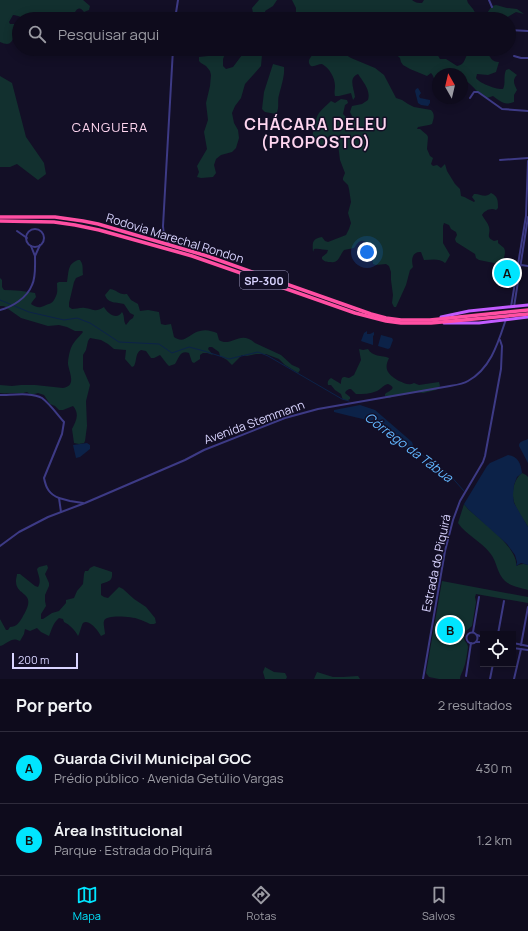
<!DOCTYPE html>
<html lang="pt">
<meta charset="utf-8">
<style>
body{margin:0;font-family:Manrope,sans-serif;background:#1c1929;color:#f1f3f6}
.controls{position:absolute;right:12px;bottom:12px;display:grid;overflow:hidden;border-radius:0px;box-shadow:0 2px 10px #0003}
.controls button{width:36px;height:36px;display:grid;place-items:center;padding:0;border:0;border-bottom:1px solid #2e2b3b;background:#0e0b1c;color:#f1f3f6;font:20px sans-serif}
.compass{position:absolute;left:432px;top:68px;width:36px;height:36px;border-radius:50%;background:#0e0b1c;box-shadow:0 2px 10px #0003;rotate:352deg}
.scale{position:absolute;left:12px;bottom:10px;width:66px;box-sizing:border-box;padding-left:4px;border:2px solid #d9d4ff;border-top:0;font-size:11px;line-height:14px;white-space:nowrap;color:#d9d4ff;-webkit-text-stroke:3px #130f26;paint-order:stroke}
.you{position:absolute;left:367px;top:252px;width:14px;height:14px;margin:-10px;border:3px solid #fff;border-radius:50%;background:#1a73e8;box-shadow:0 0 0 6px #1a73e833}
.badge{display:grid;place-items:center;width:26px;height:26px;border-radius:50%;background:#00e5ff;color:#111;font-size:13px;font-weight:700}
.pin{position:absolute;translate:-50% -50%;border:2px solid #fff;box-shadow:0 1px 4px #0006}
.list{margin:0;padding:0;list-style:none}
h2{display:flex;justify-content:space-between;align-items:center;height:52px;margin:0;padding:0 16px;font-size:17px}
h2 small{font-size:13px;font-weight:400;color:#9b9ba3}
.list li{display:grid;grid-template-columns:26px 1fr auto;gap:12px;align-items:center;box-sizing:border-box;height:72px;padding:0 16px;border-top:1px solid #2e2b3b}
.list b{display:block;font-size:15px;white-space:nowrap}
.list p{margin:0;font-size:13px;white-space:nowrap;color:#9b9ba3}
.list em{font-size:13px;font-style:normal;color:#9b9ba3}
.icon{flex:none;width:22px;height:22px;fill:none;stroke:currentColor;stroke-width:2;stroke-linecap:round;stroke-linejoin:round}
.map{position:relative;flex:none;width:528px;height:679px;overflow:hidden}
.search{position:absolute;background:#0e0b1c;box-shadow:0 2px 10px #0003;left:12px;right:12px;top:12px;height:44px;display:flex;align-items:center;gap:10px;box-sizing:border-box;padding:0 14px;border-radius:22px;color:#9b9ba3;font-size:15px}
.sheet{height:196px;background:#0e0b1c}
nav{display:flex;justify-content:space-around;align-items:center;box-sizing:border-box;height:56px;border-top:1px solid #2e2b3b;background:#0e0b1c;font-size:11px;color:#9b9ba3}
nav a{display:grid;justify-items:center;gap:2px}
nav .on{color:#00e5ff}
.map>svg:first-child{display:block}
.green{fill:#12302f}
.water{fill:#0c2248}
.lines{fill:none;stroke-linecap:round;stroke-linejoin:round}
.stream{stroke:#0c2248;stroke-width:1}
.minor{stroke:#3d3a85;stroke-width:2}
.major{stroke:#c25bff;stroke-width:3}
.highway{stroke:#ff4fa3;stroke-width:3.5}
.labels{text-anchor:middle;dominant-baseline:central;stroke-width:3;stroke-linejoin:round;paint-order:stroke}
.shield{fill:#130f26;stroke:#9e99be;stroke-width:1}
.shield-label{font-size:11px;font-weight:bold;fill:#d9d4ff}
.street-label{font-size:12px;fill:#d9d4ff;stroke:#130f26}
.neighbourhood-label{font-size:13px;letter-spacing:1px;fill:#ffd6f0;stroke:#130f26}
.water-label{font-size:13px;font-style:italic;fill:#62b6ff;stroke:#130f26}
.district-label{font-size:16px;font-weight:bold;letter-spacing:1px;fill:#ffd6f0;stroke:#130f26}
</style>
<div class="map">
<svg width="528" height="679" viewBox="0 0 528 679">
<rect width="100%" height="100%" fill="#130f26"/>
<g class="green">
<path d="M 0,0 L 83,0 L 90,6 L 89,10 L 84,12 C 78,3 74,13 72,19 L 33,19 C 29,17 25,18 21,17 C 18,16 16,15 13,15 L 9,22 L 10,24 L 14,24 L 15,26 C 13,35 15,49 0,42 Z"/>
<polygon points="259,0 277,0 273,6 265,11 267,19 251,19 253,13 252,8"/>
<path d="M 292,0 L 412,0 C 416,3 418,3 422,3 L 424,0 L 467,0 L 468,3 L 473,9 L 478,18 L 482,18 L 485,16 L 492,6 L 496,5 L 507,8 L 517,9 L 524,14 L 516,12 L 506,18 L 506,19 L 463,19 L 462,17 L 459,19 L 290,19 L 296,13 L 296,8 Z"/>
<polygon points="210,49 224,49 225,54 223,59 223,66 226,69 233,67 242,55 244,49 264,49 262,55 261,66 245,84 241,98 235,106 232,113 234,123 238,130 239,138 236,148 232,152 221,155 216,159 214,165 216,173 213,177 201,178 197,177 199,172 197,166 207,149 204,132 208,120 206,103 210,86 211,75 210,71 206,66 201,63 199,61 199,57 208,56"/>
<path d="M 315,49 L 336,49 L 351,58 L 375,68 L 384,75 L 395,96 L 396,98 L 402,100 L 408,104 L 414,107 L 431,110 C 435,114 434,118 432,124 L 429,125 L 418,127 L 417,129 L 420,129 L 427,135 L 428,137 L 427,149 L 430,156 L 433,158 L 431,164 L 433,166 L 437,165 L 441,168 L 445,164 L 447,171 L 455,184 L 460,189 L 461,196 C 466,197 469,200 474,202 L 475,201 L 472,197 L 474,194 C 480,193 485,199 491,193 C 498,196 498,201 498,208 L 496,210 C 491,207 484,211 482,215 C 484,219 488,223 489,227 C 491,234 485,237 494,241 L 498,240 L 498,243 L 504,248 C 507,254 502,259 503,265 L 498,265 L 494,263 L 479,260 L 476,258 L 475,254 L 456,242 L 455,239 L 457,235 L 456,232 L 451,229 L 449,225 L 444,223 L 443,226 L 443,243 L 450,255 L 446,262 L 445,263 C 439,258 432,260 424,260 L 421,252 C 412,251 411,260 413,267 L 410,270 L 406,285 L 396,307 L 394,307 L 392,303 L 393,295 L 391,280 L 391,272 L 389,266 L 386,264 L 376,265 L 373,264 C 372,259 370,239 361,241 C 357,242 356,246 354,248 C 351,249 347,249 344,250 C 340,255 338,264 331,262 C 327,262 325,262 322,259 L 322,257 L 327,253 L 328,250 C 323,250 319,248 314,249 L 313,252 C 312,241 313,239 322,237 L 325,241 L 328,242 L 346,235 L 349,229 L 351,223 L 348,213 L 351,202 L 349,189 L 348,185 L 343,180 L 343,178 L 345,173 L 340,160 L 338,144 L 335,136 L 331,135 C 325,138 324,143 322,149 L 319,149 C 310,142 312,136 315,125 C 316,121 316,117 319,113 C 322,109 327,105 331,101 L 335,103 L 341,99 L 347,100 L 348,103 L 345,105 L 343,114 L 347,118 L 352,120 L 353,118 L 350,112 L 352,106 L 362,104 L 368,100 C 371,90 363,82 358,74 C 348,78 354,88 355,97 L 353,100 L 351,93 L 339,96 L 335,96 C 334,92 335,90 335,86 C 335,77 329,68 322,64 C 318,64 315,67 311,66 C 305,60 313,57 315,49 Z"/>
<path d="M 390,49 L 419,49 C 427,52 436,50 440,59 L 446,59 L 457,66 C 469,64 462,52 475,50 C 479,50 483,52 487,52 C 490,57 492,62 499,62 L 496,72 L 488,75 L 477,74 L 476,78 C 479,83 497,90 503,89 C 506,83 503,77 506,70 L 509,69 L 517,75 C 512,80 514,84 517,90 L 514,95 L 514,102 C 504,106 500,101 493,96 L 487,98 C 484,96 481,94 478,92 C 473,87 469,82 462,79 L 462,74 L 438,74 L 438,83 C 434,81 434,76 431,73 L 427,76 L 410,69 L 403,65 L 401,62 L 400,58 Z"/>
<path d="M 273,64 L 284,67 C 285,75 281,87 279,95 C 277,101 280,108 276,114 L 265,112 L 262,109 L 264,92 Z"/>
<polygon points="0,76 12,83 26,137 44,163 46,174 38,180 17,164 10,167 0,167"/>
<path d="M 78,260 L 80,260 C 84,265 82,269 83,275 L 76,278 L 74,282 L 69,303 L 69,307 L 72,309 C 76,309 81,307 85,308 C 93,309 95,313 104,307 C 107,313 117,321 122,312 C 125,316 123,321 126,325 L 130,320 L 133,318 L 134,315 L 130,313 L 124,304 C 117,302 108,304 105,295 L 110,289 C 118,290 118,295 127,294 L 131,300 L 138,304 L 140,311 L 148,310 L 159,312 L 161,324 L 165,325 L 171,324 L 174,337 C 185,345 189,333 200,331 C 206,329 212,331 217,333 L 219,340 C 231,348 240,329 255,343 L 281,355 L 292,365 L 299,368 L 300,370 L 298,373 L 285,365 L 279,359 L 266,354 L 256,354 L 247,356 L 242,355 L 232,365 L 227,360 L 220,356 L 219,352 L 212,347 L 209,347 L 208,349 L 213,355 L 207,353 L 203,353 L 200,355 L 200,359 L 194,363 L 192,362 L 189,353 C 180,350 179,358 175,364 L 169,366 L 167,364 L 160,355 L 154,358 L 151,358 L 146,351 L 141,350 C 135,353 137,361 134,366 L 132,367 L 125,359 L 126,350 L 114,349 L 108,344 L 101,340 L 90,338 L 88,341 L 86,350 L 83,355 L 83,369 L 90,385 L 86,401 L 87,426 L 85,441 L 84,443 L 79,444 L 74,443 L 72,429 C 76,421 80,414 73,406 L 63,410 L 59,410 L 55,406 L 50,404 L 44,395 L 38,393 L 31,395 L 27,392 C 22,394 19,393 14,393 C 9,393 5,394 0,393 L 0,385 L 12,386 L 21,385 L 35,385 L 63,388 C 77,386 69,372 68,364 C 68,360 69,354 70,351 C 72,343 78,338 83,332 L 82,331 L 75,331 L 67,327 L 59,325 L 48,326 L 21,318 L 4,306 L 0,306 L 0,278 L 2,280 L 2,287 L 4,290 C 14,290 25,291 35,293 L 36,297 L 32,302 L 31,304 C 34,306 38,308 41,307 C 42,307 43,306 44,306 C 50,303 53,304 56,296 C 58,292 57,288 57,283 L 59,282 L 67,282 C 69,272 67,264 78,260 Z"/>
<path d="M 359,349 L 363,350 L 368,349 C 372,357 382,355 389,358 C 383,370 389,375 399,381 C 404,383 409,386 414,383 L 419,385 L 439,382 L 440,386 L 436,390 L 423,393 L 416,392 L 392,396 L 390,398 L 388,398 L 385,396 L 385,394 C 389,391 398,388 388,384 C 383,385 381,389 377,391 C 370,394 363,394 356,394 L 351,389 L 349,389 L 346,391 L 345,393 L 350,397 L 350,399 L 348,400 L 343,400 L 341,394 L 335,390 L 331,385 L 328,385 C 327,382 328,380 331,378 L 341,384 C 341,382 341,376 345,377 C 346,377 347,378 349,378 L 354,375 L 361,360 Z"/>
<path d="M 522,473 L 526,475 L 528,477 L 528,527 C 524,520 516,509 514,502 C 511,492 514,479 522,473 Z"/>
<path d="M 464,504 L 468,509 C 481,521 519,548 516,566 C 521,564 523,563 528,565 L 528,590 C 521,588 510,586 505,581 C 497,574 497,561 490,553 C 481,541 466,535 458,523 Z"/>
<path d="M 47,565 L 48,568 L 45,574 L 49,583 L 49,586 L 45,595 L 45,601 L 46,606 L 41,614 L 41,619 L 43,619 L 52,613 L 59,611 L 66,603 L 66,600 L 74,598 L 77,591 L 83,584 L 84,574 L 85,571 L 88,571 L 90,568 L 94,566 L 112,572 C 113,582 108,581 101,584 L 101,595 L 104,597 L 108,598 L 119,587 L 123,589 L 134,599 L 146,607 L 155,618 L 156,623 L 154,624 L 150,624 C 146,622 142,620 138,619 C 133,617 106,614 104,621 C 103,624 105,630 105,634 L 101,636 C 99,632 89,618 83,623 C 81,626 80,633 78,636 C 75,630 70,625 64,622 L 63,619 L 59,618 C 53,623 52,629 49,636 L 41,632 L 37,628 L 30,631 L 25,629 L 24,634 L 20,641 C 12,636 7,644 0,646 L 0,619 L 6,630 L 8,630 L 10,627 C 16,627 19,623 22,618 C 40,590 15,598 16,580 C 16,578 17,576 17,574 L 20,574 L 35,586 L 38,587 C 42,581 38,575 37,569 L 39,567 Z"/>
<path d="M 442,581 L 528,597 L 528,603 L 476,594 L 475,597 L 476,602 L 472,626 C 469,629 464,631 464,636 C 463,641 468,643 468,647 C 467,654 466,663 463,670 C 462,673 460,675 460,679 L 439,679 L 429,677 L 426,673 Z"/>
<polygon points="265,667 274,672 285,673 287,677 286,679 265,679 263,672"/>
<polygon points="317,672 333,677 343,677 358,676 360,679 314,679"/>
</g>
<g class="water">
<polygon points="418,88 421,93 419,96 420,98 430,100 430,103 428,106 421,105 418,103 415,91 416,89"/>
<polygon points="367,331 367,334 370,334 374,332 374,335 373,336 373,345 361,341 364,333"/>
<polygon points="381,335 392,338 393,340 390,348 388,349 378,346"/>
<polygon points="360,405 375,410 412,442 415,451 410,451 400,445 367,420 346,415 334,412 334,410"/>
<path d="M 528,439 L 528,463 L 519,446 C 519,441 524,441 528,439 Z"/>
<polygon points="87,443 90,445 90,449 80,457 76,458 73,445"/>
<path d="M 508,455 C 518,456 521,464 522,473 L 517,477 L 514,485 L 513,495 L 514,503 L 528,527 L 528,565 L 521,563 L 516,566 L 517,562 L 515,555 L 507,544 L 468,509 L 464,504 L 487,466 L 490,463 Z"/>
</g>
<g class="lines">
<g class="stream">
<polyline points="0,300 29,312 64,320 77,318 90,323 119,342 159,344 172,353 189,347 204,351 229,359 258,352 268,356 342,399 349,401"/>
<polyline points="416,451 448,473 464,491"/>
</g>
<g class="minor">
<polyline points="489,0 492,7"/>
<polyline points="175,19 178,0"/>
<polyline points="509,30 528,31"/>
<polyline points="514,56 521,58 528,58"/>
<polyline points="470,98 474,92 478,92 502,109 528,111"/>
<polyline points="500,160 528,158"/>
<circle cx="35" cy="238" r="9"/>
<polyline points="17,231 27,238"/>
<polyline points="170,245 164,237 163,226 173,49"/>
<polyline points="31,246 35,256 40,245"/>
<polyline points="521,265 528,266"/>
<polyline points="511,307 526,216 528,161"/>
<polyline points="514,307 528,217"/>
<path d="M 0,310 C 12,307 27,298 32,285 C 36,277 35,265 35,256"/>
<path d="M 0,395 C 12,395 32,392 42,398 C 50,404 57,414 64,422 L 62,434 L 44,478 C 46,488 49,494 59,498"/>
<polyline points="61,512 59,498 70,501 83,503"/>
<path d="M 0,546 L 19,532 L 48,517 L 85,503 L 185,460 L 204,450 L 285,418 L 318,409 L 450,386 C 456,385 463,384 468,381 C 491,368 498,343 506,319"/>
<polyline points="473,632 479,597"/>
<circle cx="472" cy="638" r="5.5"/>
<polyline points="498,634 504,601"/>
<polyline points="477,635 483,637"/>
<polyline points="476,642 483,642"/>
<polyline points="513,643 528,646"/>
<polyline points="521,645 528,607"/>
<polyline points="513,648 528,650"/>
<polyline points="466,676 471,643"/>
<polyline points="423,679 445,551 453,520 460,501 483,462 485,456 501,369 502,346 500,340"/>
<polyline points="490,679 493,664"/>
<polyline points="514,679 521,649"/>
</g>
<g class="major">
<polyline points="441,317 469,311 528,305"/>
<polyline points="444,323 479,323 528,317"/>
</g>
<g class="highway">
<polyline points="0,217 55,217 83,221 98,224 207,256 371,314 386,318 401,320 430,320 528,310"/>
<polyline points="0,221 54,222 75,225 99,230 192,256 355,313 386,321 401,323 431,323 528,314"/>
</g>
</g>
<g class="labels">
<rect class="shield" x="240" y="271" width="48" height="18" rx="3"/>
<g class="shield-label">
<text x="264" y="280">SP-300</text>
</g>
<g class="street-label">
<text transform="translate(175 238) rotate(17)">Rodovia Marechal Rondon</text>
<text transform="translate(254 422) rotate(-20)">Avenida Stemmann</text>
<text transform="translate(436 563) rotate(-78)">Estrada do Piquirá</text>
</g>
<g class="neighbourhood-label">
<text x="110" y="127">CANGUERA</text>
</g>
<g class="water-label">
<text transform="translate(409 447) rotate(37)">Córrego da Tábua</text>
</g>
<g class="district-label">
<text x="316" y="124">CHÁCARA DELEU<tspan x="316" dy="18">(PROPOSTO)</tspan></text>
</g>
</g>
</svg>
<div class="controls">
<button><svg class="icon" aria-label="locate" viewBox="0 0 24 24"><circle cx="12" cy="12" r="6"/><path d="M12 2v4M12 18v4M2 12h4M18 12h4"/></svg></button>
</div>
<svg class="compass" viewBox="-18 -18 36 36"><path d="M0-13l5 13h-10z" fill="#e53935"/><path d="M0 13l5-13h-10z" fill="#9b9ba3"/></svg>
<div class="scale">200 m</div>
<div class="you"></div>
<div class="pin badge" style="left:507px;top:273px">A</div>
<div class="pin badge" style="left:450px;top:630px">B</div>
<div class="search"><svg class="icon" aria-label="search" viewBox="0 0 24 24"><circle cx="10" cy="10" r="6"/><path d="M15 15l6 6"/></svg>Pesquisar aqui</div>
</div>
<section class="sheet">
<h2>Por perto<small>2 resultados</small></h2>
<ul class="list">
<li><span class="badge">A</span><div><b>Guarda Civil Municipal GOC</b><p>Prédio público · Avenida Getúlio Vargas</p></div><em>430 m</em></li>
<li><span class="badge">B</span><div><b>Área Institucional</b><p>Parque · Estrada do Piquirá</p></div><em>1.2 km</em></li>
</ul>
</section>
<nav>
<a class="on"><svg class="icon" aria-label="map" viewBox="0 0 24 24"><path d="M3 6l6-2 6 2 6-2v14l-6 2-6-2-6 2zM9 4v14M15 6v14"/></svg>Mapa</a>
<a><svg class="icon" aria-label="directions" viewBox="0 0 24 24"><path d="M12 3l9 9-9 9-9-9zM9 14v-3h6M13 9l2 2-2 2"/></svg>Rotas</a>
<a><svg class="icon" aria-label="saved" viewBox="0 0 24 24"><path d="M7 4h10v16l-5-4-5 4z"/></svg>Salvos</a>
</nav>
